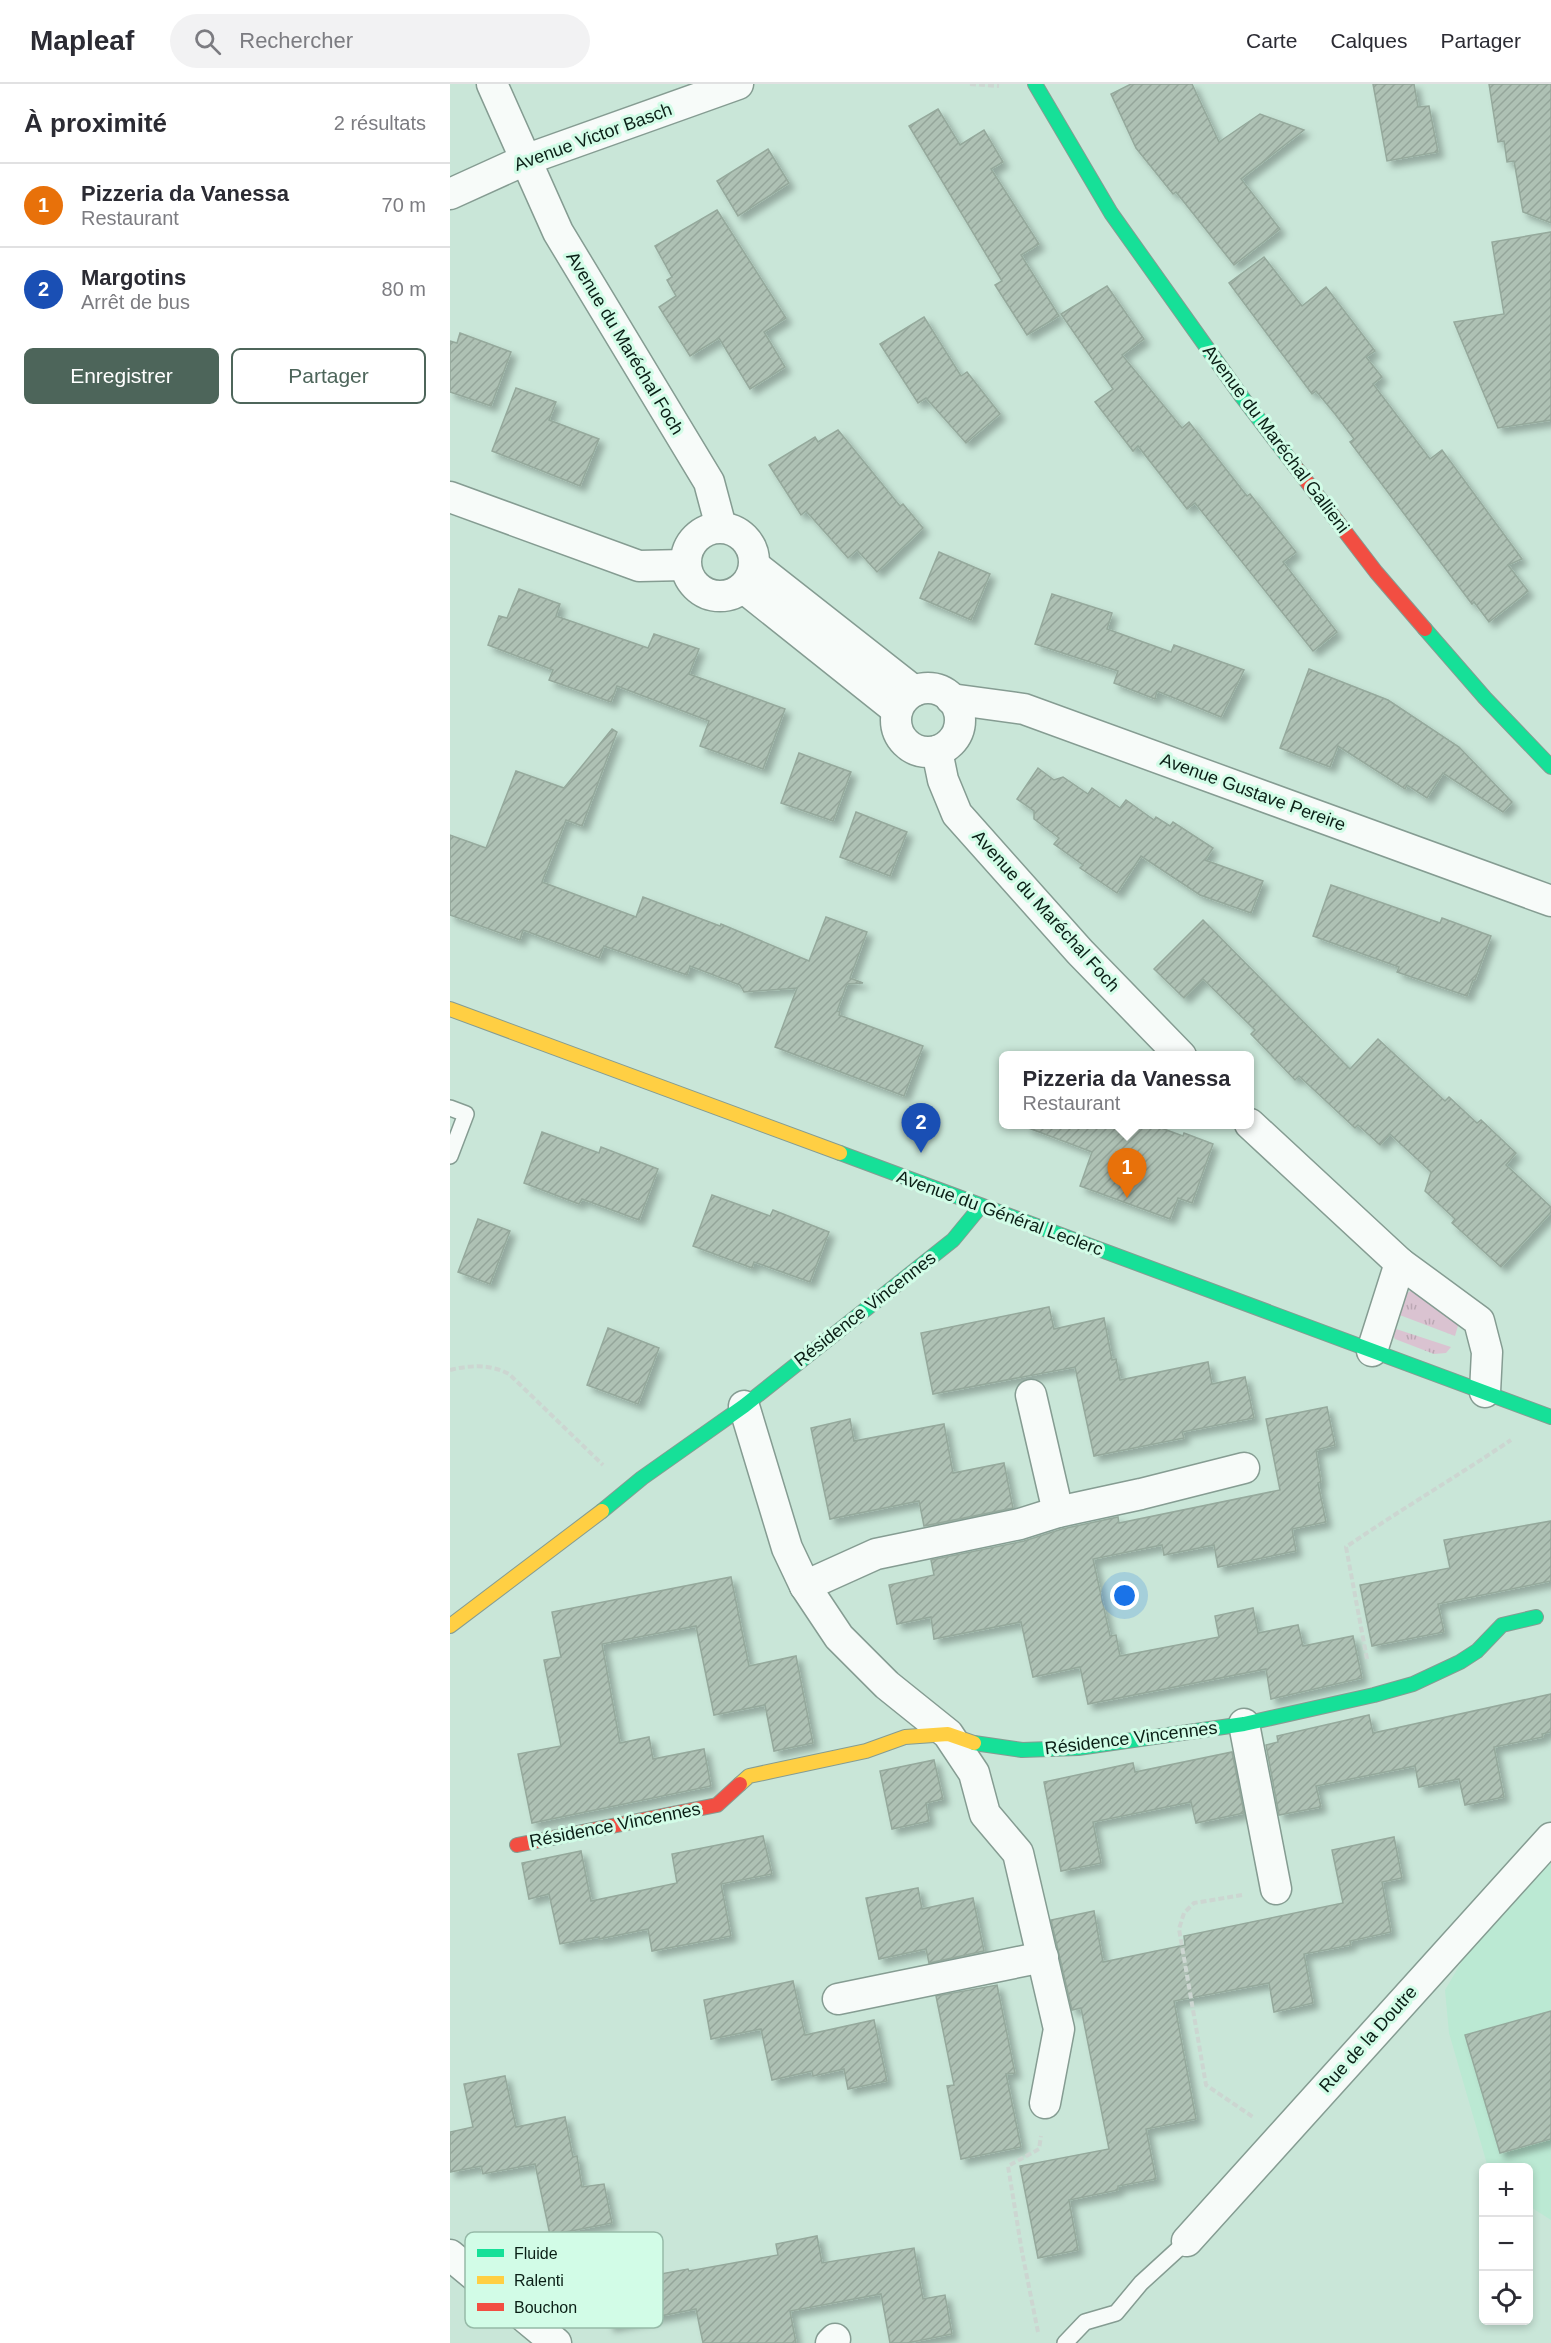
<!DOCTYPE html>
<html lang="fr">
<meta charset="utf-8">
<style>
body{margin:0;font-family:Arial,sans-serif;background:#f2f2f3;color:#2b2b33}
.controls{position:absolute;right:18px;bottom:18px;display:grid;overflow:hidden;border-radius:9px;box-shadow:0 3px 9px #0003}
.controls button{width:54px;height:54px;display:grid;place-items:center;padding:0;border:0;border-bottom:2px solid #e1e1e2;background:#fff;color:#2b2b33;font:30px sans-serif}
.you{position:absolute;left:675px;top:1512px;width:21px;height:21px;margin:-15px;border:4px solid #fff;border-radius:50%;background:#1a73e8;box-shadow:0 0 0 9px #1a73e833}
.badge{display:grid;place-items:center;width:39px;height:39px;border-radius:50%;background:#4d655a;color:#fff;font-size:20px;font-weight:700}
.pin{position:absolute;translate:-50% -50px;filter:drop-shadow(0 2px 3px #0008)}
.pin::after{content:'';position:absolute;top:32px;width:21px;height:18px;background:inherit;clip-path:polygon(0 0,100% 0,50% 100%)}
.popup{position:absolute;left:549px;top:967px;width:255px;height:78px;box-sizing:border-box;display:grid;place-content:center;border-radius:9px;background:#fff;filter:drop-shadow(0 2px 4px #0005);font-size:20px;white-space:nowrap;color:#7c7c81}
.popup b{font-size:22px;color:#2b2b33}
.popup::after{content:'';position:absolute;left:50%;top:100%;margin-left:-12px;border:12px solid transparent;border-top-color:#fff}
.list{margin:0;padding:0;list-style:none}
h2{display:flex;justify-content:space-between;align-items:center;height:78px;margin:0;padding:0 24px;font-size:26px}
h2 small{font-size:20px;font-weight:400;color:#7c7c81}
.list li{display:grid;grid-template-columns:39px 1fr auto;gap:18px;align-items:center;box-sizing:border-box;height:84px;padding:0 24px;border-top:2px solid #e1e1e2}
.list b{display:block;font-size:22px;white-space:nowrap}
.list p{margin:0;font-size:20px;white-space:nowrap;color:#7c7c81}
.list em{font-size:20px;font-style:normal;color:#7c7c81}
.actions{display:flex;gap:12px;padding:18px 24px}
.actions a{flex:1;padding:14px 0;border:2px solid #4d655a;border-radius:9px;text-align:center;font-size:21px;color:#4d655a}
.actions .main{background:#4d655a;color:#fff}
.icon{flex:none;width:33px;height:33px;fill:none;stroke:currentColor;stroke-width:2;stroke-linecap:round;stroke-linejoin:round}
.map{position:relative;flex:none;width:1101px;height:2259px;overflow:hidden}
header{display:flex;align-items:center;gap:36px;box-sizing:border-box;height:84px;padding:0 30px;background:#fff;border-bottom:2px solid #e1e1e2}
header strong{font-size:28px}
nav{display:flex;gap:33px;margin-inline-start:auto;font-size:21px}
.search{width:420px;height:54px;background:#f2f2f3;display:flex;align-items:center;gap:15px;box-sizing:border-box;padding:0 21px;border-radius:33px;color:#7c7c81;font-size:22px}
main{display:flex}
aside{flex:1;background:#fff}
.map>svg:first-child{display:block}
.built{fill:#bbe9d3}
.grass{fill:url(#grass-tufts)}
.building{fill:url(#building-hatch);stroke:#95a99c;stroke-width:1.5;filter:url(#shadow)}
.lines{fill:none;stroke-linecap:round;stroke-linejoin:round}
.lane-casing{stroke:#859c92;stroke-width:18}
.street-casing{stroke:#859c92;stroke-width:33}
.fast-casing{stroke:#859c92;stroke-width:16}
.slow-casing{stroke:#859c92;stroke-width:16}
.jam-casing{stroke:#859c92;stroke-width:16}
.path{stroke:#ccd6d1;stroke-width:4;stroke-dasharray:6 3;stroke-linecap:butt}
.lane{stroke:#f7fbf9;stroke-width:15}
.street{stroke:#f7fbf9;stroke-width:30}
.fast{stroke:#16e098;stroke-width:14}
.slow{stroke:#ffcf43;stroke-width:14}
.jam{stroke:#f24e42;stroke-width:14}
.labels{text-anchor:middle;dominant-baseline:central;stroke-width:6;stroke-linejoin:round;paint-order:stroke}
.street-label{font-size:18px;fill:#0a1f16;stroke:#d2fce7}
.key{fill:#d2fce7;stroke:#96baa8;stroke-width:1.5}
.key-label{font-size:16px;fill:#0a1f16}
</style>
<header>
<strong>Mapleaf</strong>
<div class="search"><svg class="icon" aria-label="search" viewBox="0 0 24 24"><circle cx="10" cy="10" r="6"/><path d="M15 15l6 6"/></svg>Rechercher</div>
<nav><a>Carte</a><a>Calques</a><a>Partager</a></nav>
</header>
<main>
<aside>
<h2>À proximité<small>2 résultats</small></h2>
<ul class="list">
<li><span class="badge" style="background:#e8710a">1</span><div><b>Pizzeria da Vanessa</b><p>Restaurant</p></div><em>70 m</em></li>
<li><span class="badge" style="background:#1a4fb4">2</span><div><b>Margotins</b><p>Arrêt de bus</p></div><em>80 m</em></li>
</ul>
<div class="actions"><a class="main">Enregistrer</a><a>Partager</a></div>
</aside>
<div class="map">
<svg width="1101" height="2259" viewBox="0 0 1101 2259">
<defs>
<pattern id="grass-tufts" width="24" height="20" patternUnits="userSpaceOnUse" patternTransform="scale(1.5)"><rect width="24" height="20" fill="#dac3d1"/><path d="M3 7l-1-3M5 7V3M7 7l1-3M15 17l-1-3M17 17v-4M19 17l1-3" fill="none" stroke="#baa7b3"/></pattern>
<pattern id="building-hatch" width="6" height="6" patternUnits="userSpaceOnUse" patternTransform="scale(1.5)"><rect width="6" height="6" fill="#aec1b4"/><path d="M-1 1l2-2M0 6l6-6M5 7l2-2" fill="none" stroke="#94a59a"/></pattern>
<filter id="shadow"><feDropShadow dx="5.5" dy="5.5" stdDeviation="3" flood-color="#0004"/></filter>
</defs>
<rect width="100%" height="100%" fill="#c9e6d8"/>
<polygon class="built" points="1101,1778 1101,2136 1079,2122 1078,2084 1040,2083 1037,2080 999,1949 995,1906 1021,1862"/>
<g class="grass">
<polygon points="966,1204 1009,1238 1005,1252 947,1230 955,1210"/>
<polygon points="943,1244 1001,1263 996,1269 984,1270 945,1255 941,1247"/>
</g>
<g class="building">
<polygon points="681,0 742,0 769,58 810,30 854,46 791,95 830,145 784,181 726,108 723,110 686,64 661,10"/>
<polygon points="923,0 964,0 968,23 979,22 988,68 937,77"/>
<polygon points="1039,0 1101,0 1101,139 1073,128 1064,77 1057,78 1054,57 1048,58"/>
<polygon points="488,25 510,61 534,46 553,78 541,85 589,160 571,171 609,232 577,251 545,201 552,197 459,42"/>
<polygon points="318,65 339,99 288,132 267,97"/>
<polygon points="267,126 336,234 314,248 335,283 300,305 269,254 240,272 209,223 226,212 217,196 222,193 205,162"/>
<polygon points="1101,148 1101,336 1048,344 1004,238 1054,230 1042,158"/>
<polygon points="814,173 852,222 876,203 925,267 916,273 932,293 923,300 980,375 992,366 1072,475 1058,481 1078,507 1039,538 1024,518 1022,520 900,358 904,355 885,330 866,307 862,310 779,199"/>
<polygon points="657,202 694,255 672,271 732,344 739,338 797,412 800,410 846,468 833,478 887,548 863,567 745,419 737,425 688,362 683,367 645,318 663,305 611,230"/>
<polygon points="474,233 511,292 517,288 550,330 516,359 476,314 468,319 430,260"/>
<polygon points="10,249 61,268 41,322 0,308 0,257 7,259"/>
<polygon points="66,304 106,318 99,336 149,355 130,402 42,367"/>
<polygon points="388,346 450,422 453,420 473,444 427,488 407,466 398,474 356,427 351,431 319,381 365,353 368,358"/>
<polygon points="489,468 540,490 521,536 470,514"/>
<polygon points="69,505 110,520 106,532 198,564 204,550 249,565 239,590 335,625 313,685 250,662 259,637 167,602 161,618 99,596 103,586 38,561 49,532 57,534"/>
<polygon points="602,510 662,529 657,545 721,568 724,561 794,586 771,633 707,607 705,615 664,599 668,587 585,560"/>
<polygon points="859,585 938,616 1009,663 1062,718 1053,728 993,689 977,714 957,701 955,705 888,662 880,683 830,664"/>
<polygon points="162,645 167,648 132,742 116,736 92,798 186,833 193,813 270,842 271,840 359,877 376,833 417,848 400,894 413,899 397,900 387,927 390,928 389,931 473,962 454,1012 325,963 347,904 294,908 290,901 240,882 237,891 154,862 149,874 73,846 70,856 0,831 0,751 36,764 66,687 114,704"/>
<polygon points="349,669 401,688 383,737 331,719"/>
<polygon points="588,684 604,696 613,693 638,710 642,704 670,724 676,716 704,736 706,733 720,742 723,738 763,764 755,776 813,797 801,829 750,811 691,772 667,809 630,784 633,781 604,760 609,754 584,735 584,727 567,715"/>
<polygon points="406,728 457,748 440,792 390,773"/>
<polygon points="881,801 990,839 992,834 1041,852 1025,896 1023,896 1017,912 947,888 949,883 863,852"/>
<polygon points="753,836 900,985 928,955 995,1017 999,1013 1027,1039 1031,1036 1066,1069 1056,1081 1101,1123 1101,1128 1051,1183 1002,1139 1005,1135 975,1107 981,1088 940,1050 930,1061 908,1041 905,1044 849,992 845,996 801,950 805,946 753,895 734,914 704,885"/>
<polygon points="577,1041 703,1041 733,1052 734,1049 763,1060 742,1119 728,1114 720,1135 630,1102 642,1068 576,1043"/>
<polygon points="92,1048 149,1069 151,1063 208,1085 189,1136 132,1115 129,1120 74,1099"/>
<polygon points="262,1111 320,1132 323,1126 379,1148 360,1198 304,1178 302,1184 243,1162"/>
<polygon points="28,1135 60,1147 40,1200 8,1188"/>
<polygon points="599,1223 604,1245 654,1234 662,1276 666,1275 670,1296 758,1278 762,1300 795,1293 804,1334 732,1348 734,1354 644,1372 625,1283 483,1310 471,1249"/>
<polygon points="158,1244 209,1264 188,1320 137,1301"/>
<polygon points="877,1323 885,1361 866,1366 871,1398 868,1399 876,1438 842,1445 846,1467 768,1483 764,1461 714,1471 712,1461 643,1475 660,1552 666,1551 670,1572 769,1553 765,1532 803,1524 808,1549 848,1541 853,1562 903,1552 912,1594 821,1615 816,1585 638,1620 630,1583 583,1593 571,1538 484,1555 481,1533 447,1540 439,1501 484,1491 481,1476 574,1457 612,1445 668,1433 669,1439 830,1406 816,1335"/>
<polygon points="400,1335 404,1357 494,1340 503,1389 554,1379 563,1424 474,1442 469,1417 380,1435 361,1344"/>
<polygon points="1101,1437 1101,1497 988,1520 994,1548 922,1562 910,1501 1000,1484 994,1456"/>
<polygon points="281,1493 299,1582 346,1572 363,1659 324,1667 315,1621 264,1631 246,1542 152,1560 170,1659 199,1653 203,1675 254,1665 261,1702 82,1739 68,1670 111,1662 94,1576 111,1573 102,1528"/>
<polygon points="1101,1610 1101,1648 1092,1650 1093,1653 1044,1663 1054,1713 1015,1721 1009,1695 969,1703 965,1682 866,1702 871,1723 829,1731 816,1661 828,1658 827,1652 919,1631 923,1649"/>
<polygon points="782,1668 794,1729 746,1739 741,1718 643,1738 651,1779 611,1787 594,1698 683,1679 685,1688"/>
<polygon points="484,1676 493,1715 476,1719 479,1737 442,1745 430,1687"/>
<polygon points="313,1752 322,1790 271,1800 281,1852 202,1867 198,1845 149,1855 149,1853 110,1860 99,1810 79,1815 72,1779 131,1767 141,1817 227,1799 222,1770"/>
<polygon points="944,1753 952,1794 932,1798 941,1848 900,1857 901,1861 854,1870 863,1919 824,1928 819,1899 724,1917 746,2035 696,2045 706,2095 668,2102 668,2106 619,2116 628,2166 588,2174 570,2082 659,2065 631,1924 622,1926 601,1836 644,1827 653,1878 735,1861 734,1852 893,1819 882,1766"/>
<polygon points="468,1804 472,1825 523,1814 534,1867 479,1879 476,1865 429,1875 416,1814"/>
<polygon points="343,1897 355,1951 424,1936 437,1997 398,2005 394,1985 363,1992 362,1987 322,1996 311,1945 261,1955 254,1916"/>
<polygon points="547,1901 565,1989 556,1990 571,2063 511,2075 497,2002 504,2001 486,1912"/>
<polygon points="1101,1927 1101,2055 1050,2069 1015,1951"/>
<polygon points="55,1992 66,2043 115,2033 123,2073 127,2072 132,2103 154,2100 162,2139 100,2151 85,2080 33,2090 31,2082 0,2088 0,2048 23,2043 14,2000"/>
<polygon points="367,2152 372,2179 464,2164 473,2215 495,2211 502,2250 457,2259 440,2259 431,2210 340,2227 346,2259 253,2259 246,2225 159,2242 146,2183 185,2175 189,2194 238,2185 239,2187 328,2171 326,2160"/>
</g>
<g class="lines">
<g class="lane-casing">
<g id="lane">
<polyline points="0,1024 16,1030 0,1072"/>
<polyline points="615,2259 635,2238 666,2229 691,2199 737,2157"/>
</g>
</g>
<g class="street-casing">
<g id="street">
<polyline points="42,0 108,148 259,398 271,443"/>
<polyline points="0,110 75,76 288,0"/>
<polyline points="0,413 189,482 235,481"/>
<circle cx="270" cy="478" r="34"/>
<polyline points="305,482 464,607"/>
<polyline points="294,504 447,626"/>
<circle cx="478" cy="636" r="32"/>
<polyline points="501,615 574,625 1101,817"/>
<polyline points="487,667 493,696 507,730 630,868 731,972"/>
<polyline points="800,1040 950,1179 1029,1237 1037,1268 1035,1308"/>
<polyline points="922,1267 950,1179"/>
<polyline points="581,1311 608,1428"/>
<polyline points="294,1322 337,1464 355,1502 389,1553 437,1601 498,1650 524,1689 535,1730 568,1769 609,1945 595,2019"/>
<polyline points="355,1502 426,1470 570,1440 608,1428 691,1410 794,1384"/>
<polyline points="794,1640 826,1805"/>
<polyline points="388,1915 593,1873"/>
<polyline points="737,2157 1101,1754"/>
<polyline points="0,2171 106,2259"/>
<polyline points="381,2259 385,2255"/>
</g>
</g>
<g class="fast-casing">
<g id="fast">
<polyline points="585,0 661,129 792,313 844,381"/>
<polyline points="975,545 1035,614 1101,683"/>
<polyline points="390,1069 1101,1333"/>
<polyline points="152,1427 192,1394 294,1322 503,1156 531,1122"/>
<polyline points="524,1659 572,1666 628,1664 794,1640 924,1611 963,1600 1010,1578 1027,1567 1052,1541 1086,1533"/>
</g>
</g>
<g class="slow-casing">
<g id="slow">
<polyline points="0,925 390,1069"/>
<polyline points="0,1542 152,1427"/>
<polyline points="290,1700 299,1692 416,1667 455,1653 498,1650 524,1659"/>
</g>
</g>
<g class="jam-casing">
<g id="jam">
<polyline points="844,381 926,488 975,545"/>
<polyline points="67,1761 267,1721 290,1700"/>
</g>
</g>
<g class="path">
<polyline points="520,0 549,2"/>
<path d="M 0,1286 C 20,1281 40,1280 59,1290 L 153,1381"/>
<path d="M 917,1575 L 896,1463 C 950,1426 1006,1393 1061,1356"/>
<polyline points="792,1811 744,1819 734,1829 729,1845 756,2001 803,2033"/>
<polyline points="588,2248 572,2168 558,2082 589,2065 591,2052"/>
</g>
<use href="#lane" class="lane"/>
<use href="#street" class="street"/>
<use href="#fast" class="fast"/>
<use href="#slow" class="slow"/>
<use href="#jam" class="jam"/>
</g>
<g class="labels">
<g class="street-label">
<text transform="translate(143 53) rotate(-20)">Avenue Victor Basch</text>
<text transform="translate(175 259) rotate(59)">Avenue du Maréchal Foch</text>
<text transform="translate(826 355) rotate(53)">Avenue du Maréchal Gallieni</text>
<text transform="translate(803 708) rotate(20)">Avenue Gustave Pereire</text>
<text transform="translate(596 827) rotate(48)">Avenue du Maréchal Foch</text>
<text transform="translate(550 1129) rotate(20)">Avenue du Général Leclerc</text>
<text transform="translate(415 1225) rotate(-38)">Résidence Vincennes</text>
<text transform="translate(681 1654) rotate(-7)">Résidence Vincennes</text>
<text transform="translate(165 1741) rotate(-11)">Résidence Vincennes</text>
<text transform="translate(918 1955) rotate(-48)">Rue de la Doutre</text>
</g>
</g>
<rect x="15" y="2148" width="198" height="96" rx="9" class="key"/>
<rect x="27" y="2165" width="27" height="8" fill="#16e098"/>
<rect x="27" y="2192" width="27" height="8" fill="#ffcf43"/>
<rect x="27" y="2219" width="27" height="8" fill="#f24e42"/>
<g class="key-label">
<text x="64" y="2175">Fluide</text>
<text x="64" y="2202">Ralenti</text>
<text x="64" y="2229">Bouchon</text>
</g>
</svg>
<div class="controls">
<button>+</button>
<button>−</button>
<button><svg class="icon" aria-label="locate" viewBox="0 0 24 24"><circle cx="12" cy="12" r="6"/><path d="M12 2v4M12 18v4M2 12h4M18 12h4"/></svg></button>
</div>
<div class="you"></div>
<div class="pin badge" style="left:677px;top:1114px;background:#e8710a">1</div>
<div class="popup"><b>Pizzeria da Vanessa</b>Restaurant</div>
<div class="pin badge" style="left:471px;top:1069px;background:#1a4fb4">2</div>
</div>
</main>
